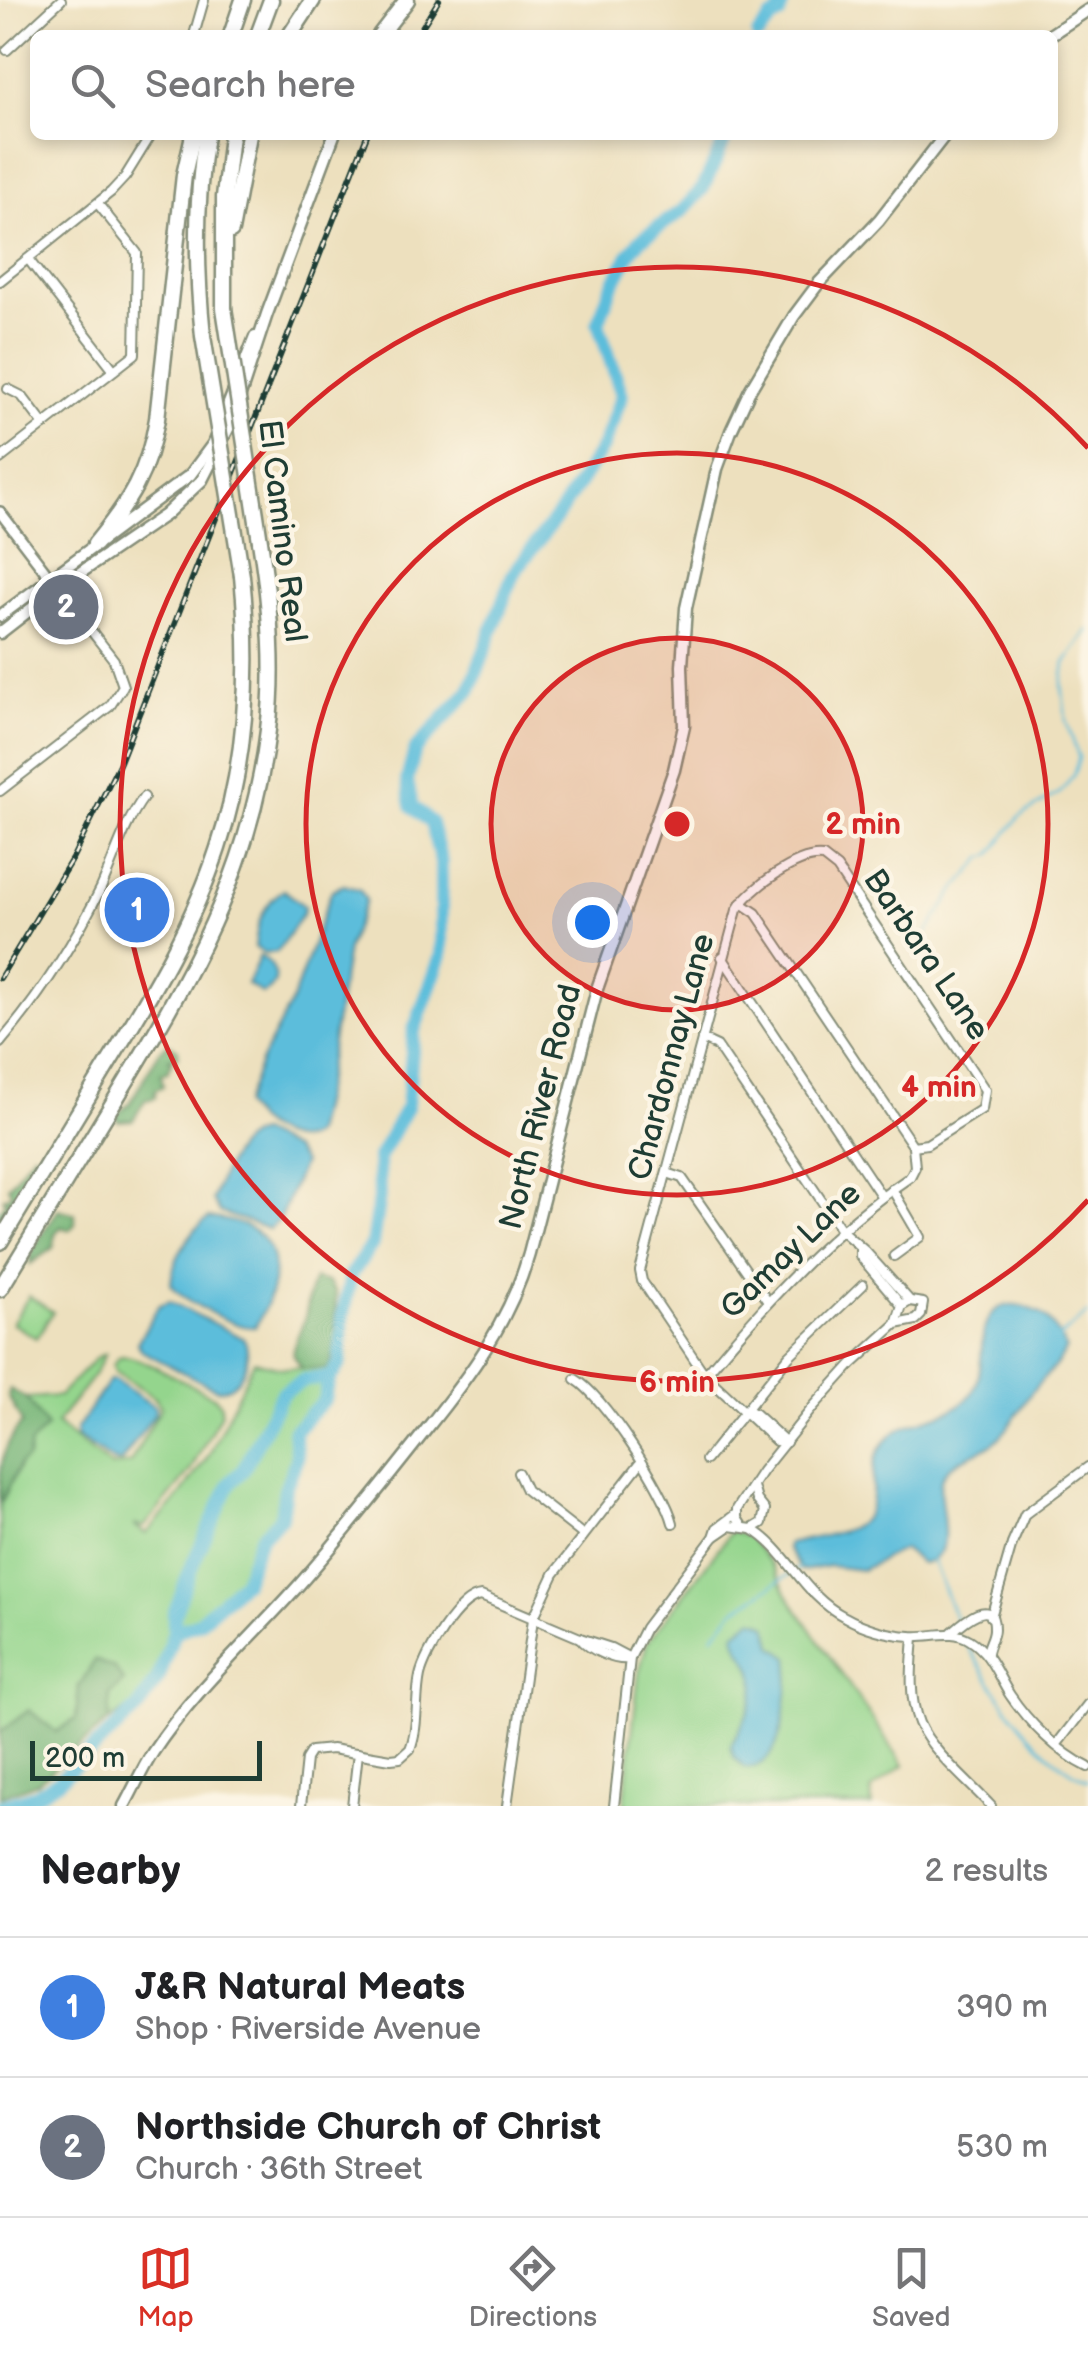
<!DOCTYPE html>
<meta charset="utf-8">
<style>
body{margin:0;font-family:"Balsamiq Sans",sans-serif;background:#f6f6f6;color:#202124}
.scale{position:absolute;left:30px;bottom:25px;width:232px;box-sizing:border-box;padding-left:10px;border:5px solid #1f3d34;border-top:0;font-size:28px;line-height:35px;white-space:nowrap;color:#1f3d34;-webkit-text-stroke:8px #fcf5e5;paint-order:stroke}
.you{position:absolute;left:592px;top:922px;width:35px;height:35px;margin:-25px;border:8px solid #fff;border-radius:50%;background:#1a73e8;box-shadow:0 0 0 15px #1a73e833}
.badge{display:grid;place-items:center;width:65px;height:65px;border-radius:50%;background:#d93025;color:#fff;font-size:32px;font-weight:700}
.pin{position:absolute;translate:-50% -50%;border:5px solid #fff;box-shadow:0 2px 10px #0006}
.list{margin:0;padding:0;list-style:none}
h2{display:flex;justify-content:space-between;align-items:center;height:130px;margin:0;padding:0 40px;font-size:42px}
h2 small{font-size:32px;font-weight:400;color:#757577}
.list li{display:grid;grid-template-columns:65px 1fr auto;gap:30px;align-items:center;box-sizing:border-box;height:140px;padding:0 40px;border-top:2px solid #e0e0e0}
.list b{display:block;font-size:38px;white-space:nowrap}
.list p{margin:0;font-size:32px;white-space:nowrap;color:#757577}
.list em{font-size:32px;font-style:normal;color:#757577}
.icon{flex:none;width:55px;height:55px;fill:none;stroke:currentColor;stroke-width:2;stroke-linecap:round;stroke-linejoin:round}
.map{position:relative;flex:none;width:1088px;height:1806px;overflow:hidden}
.search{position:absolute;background:#fff;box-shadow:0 5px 15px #0003;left:30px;right:30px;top:30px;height:110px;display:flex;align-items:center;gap:25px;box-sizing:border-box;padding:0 35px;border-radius:15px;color:#757577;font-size:38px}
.sheet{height:410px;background:#fff}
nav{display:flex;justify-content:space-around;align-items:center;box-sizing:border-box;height:140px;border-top:2px solid #e0e0e0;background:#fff;font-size:28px;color:#757577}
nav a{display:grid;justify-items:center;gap:5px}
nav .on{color:#d93025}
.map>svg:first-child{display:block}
.green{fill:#94d58d;stroke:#5a8960;stroke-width:2.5}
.forest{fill:#77b678;stroke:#4b7a56;stroke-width:2.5}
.water{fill:#5cbddb;stroke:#3e7d88;stroke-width:2.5}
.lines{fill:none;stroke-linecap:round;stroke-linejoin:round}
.stream{stroke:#5cbddb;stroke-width:2.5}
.river{stroke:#5cbddb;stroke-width:14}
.minor-casing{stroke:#868e79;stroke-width:12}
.tertiary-casing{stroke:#868e79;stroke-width:14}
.secondary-casing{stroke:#868e79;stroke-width:15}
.motorway-casing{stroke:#868e79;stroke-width:19}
.minor{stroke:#fff;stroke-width:8}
.tertiary{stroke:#fff;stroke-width:9}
.secondary{stroke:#fff;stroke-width:10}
.motorway{stroke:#fff;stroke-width:14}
.rail-casing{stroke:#1f3d34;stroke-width:6}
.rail{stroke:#fcf5e5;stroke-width:2.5;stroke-dasharray:8;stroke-linecap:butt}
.motorway-bridge-casing{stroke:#868e79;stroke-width:19;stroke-linecap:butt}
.motorway-bridge{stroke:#fff;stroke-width:14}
.ring{fill:none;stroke:#d62828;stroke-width:5}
.labels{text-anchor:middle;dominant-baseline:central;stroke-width:9;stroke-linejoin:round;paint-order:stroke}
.street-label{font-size:32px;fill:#1f3d34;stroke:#fcf5e5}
.centre{fill:#d62828;stroke:#fcf5e5;stroke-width:5}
.ring-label{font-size:30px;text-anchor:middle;font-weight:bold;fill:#d62828;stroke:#fcf5e5;stroke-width:9;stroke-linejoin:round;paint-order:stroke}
</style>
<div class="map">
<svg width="1088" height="1806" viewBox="0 0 1088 1806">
<rect width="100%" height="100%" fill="#fcf5e5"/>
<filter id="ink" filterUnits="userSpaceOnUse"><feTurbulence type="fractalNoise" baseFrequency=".01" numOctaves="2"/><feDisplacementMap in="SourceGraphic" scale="20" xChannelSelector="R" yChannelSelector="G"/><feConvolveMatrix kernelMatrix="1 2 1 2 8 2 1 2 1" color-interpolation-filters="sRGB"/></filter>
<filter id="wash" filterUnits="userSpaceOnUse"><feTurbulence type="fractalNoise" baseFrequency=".0048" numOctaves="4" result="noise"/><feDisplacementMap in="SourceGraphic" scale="40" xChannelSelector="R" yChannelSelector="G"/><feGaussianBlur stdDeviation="2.25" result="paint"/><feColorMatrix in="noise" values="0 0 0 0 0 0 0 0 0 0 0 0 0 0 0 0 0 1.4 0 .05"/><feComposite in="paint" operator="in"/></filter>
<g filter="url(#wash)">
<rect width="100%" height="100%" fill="#ede0be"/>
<g class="green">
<polygon points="29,1296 53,1312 36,1338 12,1323"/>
<path d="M 105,1354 L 94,1375 L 56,1424 L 112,1467 L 130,1463 L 161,1407 L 155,1398 L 115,1372 L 113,1365 C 118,1358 117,1356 125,1356 C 145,1358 195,1388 215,1397 L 221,1405 L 221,1413 L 190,1471 L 144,1527 L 134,1525 L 146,1534 L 178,1498 L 209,1455 L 254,1361 L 281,1368 L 329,1368 L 320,1398 L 291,1432 L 292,1457 L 276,1516 L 255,1542 L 241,1577 L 203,1613 L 189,1623 L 172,1628 L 154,1676 L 137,1704 L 109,1721 L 110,1693 L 79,1686 L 76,1719 L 56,1732 L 29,1710 L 0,1732 L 0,1505 L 30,1444 L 46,1427 L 26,1398 L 59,1396 L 97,1357 Z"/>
<polygon points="731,1532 749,1536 774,1568 786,1593 904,1765 871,1790 872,1806 624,1806 639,1672 647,1643"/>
</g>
<g class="forest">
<polygon points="168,1044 178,1049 178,1056 169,1059 172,1063 167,1073 161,1074 163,1086 155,1090 155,1098 145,1100 133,1120 118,1121 115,1116 129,1104 161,1049"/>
<path d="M 33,1153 L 40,1157 L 39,1164 C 25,1176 20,1199 5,1212 L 7,1219 L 0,1229 L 0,1211 L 6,1203 L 3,1198 L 12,1195 L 8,1187 Z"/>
<path d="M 58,1209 L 75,1214 L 75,1224 L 70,1230 L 61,1227 L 55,1233 L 54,1247 L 30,1264 C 30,1245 49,1227 58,1209 Z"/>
<path d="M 314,1279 L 328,1282 L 336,1293 L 334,1352 L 329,1368 L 302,1369 L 293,1354 C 295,1340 299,1333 304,1321 C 309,1307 307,1293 314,1279 Z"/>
<path d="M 10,1389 L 26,1398 L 47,1427 L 30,1444 L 28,1458 L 20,1464 L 0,1505 C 0,1467 0,1449 22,1423 L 8,1396 Z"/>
<polygon points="95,1660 114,1668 124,1681 110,1694 109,1721 37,1783 0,1797 0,1732 29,1710 56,1732 76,1719 79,1686"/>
</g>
<g class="water">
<path d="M 344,885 L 360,890 L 366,900 L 347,949 L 325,1086 L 314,1134 C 295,1153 255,1125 244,1105 L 261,1060 L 292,1001 L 332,890 Z"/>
<path d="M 284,890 L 304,906 L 303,913 L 277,952 L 264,953 L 255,947 C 257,924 263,902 284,890 Z"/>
<path d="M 260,956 C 276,964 283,984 263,994 L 247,984 Z"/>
<path d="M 260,1133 L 293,1150 L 303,1163 L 279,1220 L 269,1229 L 219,1212 L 212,1200 C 221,1178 233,1138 260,1133 Z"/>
<path d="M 209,1218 C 281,1223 288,1271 255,1327 C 236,1329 182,1300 171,1284 C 172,1262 189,1230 209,1218 Z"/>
<path d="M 169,1301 L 244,1339 C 254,1358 239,1393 216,1389 L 142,1351 L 137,1343 L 159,1305 Z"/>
<path d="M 1006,1305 C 1040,1305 1051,1319 1066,1348 C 1059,1365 1050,1371 1038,1384 C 1022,1402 1014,1425 996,1441 C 981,1454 954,1457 943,1475 C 931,1495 965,1558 921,1563 L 903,1549 L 862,1570 L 829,1566 L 802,1571 L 787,1549 L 788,1544 C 805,1539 851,1533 862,1521 C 884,1499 859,1465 891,1436 C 912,1416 955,1419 972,1393 C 990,1366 970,1315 1006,1305 Z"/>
<polygon points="110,1380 115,1380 155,1407 155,1413 121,1462 115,1462 77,1437 76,1430"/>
<path d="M 752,1619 C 771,1623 769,1629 773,1646 L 789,1657 L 790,1669 C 785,1700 786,1770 744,1767 L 734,1757 L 731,1745 C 743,1724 762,1694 752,1669 C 747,1656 736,1648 735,1633 Z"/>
</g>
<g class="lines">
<g class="stream">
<polyline points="922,941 954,891 983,858 991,855 1019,817 1061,792 1073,776 1079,758 1066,721 1062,685 1065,663 1088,630"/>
<polyline points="1059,1338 1088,1313"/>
<polyline points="931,1556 957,1623"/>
<polyline points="713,1636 733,1611 801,1567"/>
<path d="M 964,1640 C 995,1690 1031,1755 1088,1780"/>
</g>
<g class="river">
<polyline points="758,35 771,19 779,15 784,0"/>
<polyline points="174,1632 174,1614 193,1563 230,1483 243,1470 282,1393 304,1380 331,1377"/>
<polyline points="0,1806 36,1795 58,1781 140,1706 159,1677 174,1632 198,1623 244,1581 260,1538 281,1517 285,1489 297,1458 294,1431 324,1400 330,1378 340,1363 343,1315 351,1275 372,1244 379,1197 378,1159 407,1106 414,1030 441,956 441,862 431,823 412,806 407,780 415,750 470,690 513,574 561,511 603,446 622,395 598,323 610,290 630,253 640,240 682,211 703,188 727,135"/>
</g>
</g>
</g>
<g filter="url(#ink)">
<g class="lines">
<g class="minor-casing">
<g id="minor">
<polyline points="194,35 204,0"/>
<polyline points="7,50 61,0"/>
<polyline points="28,259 114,370"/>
<polyline points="0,281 111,192 125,177 151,135"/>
<polyline points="8,389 22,396 44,425"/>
<polyline points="0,459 135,354 137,253 98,204"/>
<polyline points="0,791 110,706 123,686 114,660 58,588"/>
<polyline points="722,957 882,1197"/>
<polyline points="702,1039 717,1046 842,1231 865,1251 910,1301"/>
<path d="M 0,1043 C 40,996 74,943 101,888 C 115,857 124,824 144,797"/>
<polyline points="667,1173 682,1178 768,1302"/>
<polyline points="892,1189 920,1237 894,1256"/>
<polyline points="860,1249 860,1256 902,1306"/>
<path d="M 705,1375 C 765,1303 832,1230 910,1177 L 915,1167 L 913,1146 L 756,913 L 741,903"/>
<path d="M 575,1379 C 604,1396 665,1491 673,1523"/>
<polyline points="745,1411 754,1413 786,1442"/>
<path d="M 786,1442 L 776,1441 L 705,1375 L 642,1281 L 640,1271 L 737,910 C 749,889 799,853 823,857 L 837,868 L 985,1090 L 982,1109 L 927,1144 L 913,1146"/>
<polyline points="706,1460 789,1356 863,1285"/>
<polyline points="518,1473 526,1490 582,1534"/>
<polyline points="742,1526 737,1518 737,1509 762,1471 814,1406 852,1364 896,1324 902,1306 910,1301 923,1303 921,1315 916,1320 896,1324"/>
<path d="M 752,1529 C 789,1551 802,1595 845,1617 C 864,1628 889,1635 911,1636 C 932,1638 951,1628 970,1640 C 991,1653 997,1675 1010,1695 C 1028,1722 1059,1753 1088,1767"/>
<polyline points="714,1537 730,1526 752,1529 762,1523 765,1510 757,1500 753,1486"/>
<polyline points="991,1617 1012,1544 1025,1514 1088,1467"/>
<path d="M 952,1632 C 962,1623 995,1594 994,1629 C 994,1637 988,1645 987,1653"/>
<path d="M 914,1637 C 912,1664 908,1696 919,1723 C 931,1751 970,1783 991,1806"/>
<path d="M 580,1638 C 589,1650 615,1661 629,1659"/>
<polyline points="1057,1744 1088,1704"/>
<path d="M 301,1806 L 306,1759 L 311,1751 L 332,1749 L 391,1759 L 400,1758 L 410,1749 C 419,1726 415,1700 420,1676 C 425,1654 458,1598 481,1596 L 580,1638 L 611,1648 L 630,1658"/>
<polyline points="352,1806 358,1753"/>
<polyline points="507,1806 533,1619 554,1574 641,1462"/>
<polyline points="614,1806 630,1658 645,1628 714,1537 717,1528 736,1514"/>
</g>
</g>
<g class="tertiary-casing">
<polyline id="tertiary" points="0,512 58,588"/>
</g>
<g class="secondary-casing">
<g id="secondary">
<polyline points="1050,35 1088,10"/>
<polyline points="0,616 190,475 213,444 255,337"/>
<polyline points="0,633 58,588 165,515 202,480 231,423 267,314 334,135"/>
<path d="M 124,1806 C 134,1788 142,1769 153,1752 C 194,1690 250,1640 299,1585 C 343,1535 384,1483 425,1431 C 470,1375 509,1323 529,1254 L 597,989 L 674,770 L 684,726 L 682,666 L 686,608 L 717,469 L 731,431 L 750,390 L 794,316 L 818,284 L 879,220 L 945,135"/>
</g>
</g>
<g class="motorway-casing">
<g id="motorway">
<polyline points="231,35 243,0"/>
<polyline points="258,35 271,0"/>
<polyline points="290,35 313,0"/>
<polyline points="380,35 407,0"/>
<polyline points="231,231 249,135"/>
<polyline points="224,308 224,197 231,135"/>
<path d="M 203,336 C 196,269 195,202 206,135"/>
<path d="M 95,544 C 130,501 148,473 157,419 L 184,175 L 193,135"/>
<path d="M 0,1242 C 37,1181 74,1120 111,1059 C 153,991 193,924 218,848 C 247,761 251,666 242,576"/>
<path d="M 0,1289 C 39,1226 77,1163 115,1100 C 188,980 251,873 268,730 C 276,668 270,603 260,541"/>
</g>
</g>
<use href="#minor" class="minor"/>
<use href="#tertiary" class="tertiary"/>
<use href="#secondary" class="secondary"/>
<use href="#motorway" class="motorway"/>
<g class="rail-casing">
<g id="rail">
<polyline points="417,35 439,0"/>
<polyline points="0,978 73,857 120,762 367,135"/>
</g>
</g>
<use href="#rail" class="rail"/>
<g class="motorway-bridge-casing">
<g id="motorway-bridge">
<polyline points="224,308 260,541"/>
<polyline points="203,336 242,576"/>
</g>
</g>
<use href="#motorway-bridge" class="motorway-bridge"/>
</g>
</g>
<circle cx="677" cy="824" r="186" fill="#d62828" fill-opacity=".12"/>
<g class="ring">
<circle cx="677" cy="824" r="186"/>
<circle cx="677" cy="824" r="371"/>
<path d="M1088 1200A557 557 0 1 1 1088 448"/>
</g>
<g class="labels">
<g class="street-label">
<text transform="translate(282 531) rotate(83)">El Camino Real</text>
<text transform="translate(926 955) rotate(56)">Barbara Lane</text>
<text transform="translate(672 1057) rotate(-75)">Chardonnay Lane</text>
<text transform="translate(541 1107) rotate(-76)">North River Road</text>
<text transform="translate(791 1251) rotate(-44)">Gamay Lane</text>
</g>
</g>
<circle cx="677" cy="824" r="15" class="centre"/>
<g class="ring-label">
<text x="863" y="834">2 min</text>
<text x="939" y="1097">4 min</text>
<text x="677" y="1392">6 min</text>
</g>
</svg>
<div class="scale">200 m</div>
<div class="you"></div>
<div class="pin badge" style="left:137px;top:910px;background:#3f7fe0">1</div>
<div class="pin badge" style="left:66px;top:607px;background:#6b7280">2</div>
<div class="search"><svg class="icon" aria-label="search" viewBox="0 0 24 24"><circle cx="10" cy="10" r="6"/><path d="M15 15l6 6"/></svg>Search here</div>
</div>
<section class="sheet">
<h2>Nearby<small>2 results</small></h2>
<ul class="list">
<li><span class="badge" style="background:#3f7fe0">1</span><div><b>J&amp;R Natural Meats</b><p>Shop · Riverside Avenue</p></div><em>390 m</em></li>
<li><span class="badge" style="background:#6b7280">2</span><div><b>Northside Church of Christ</b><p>Church · 36th Street</p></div><em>530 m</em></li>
</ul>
</section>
<nav>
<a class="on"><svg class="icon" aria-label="map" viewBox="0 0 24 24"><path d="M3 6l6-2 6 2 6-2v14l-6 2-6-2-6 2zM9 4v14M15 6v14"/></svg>Map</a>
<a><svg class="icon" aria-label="directions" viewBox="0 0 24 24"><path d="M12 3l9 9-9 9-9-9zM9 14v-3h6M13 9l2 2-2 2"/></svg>Directions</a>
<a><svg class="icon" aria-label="saved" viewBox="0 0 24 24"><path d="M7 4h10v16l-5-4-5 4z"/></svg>Saved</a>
</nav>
